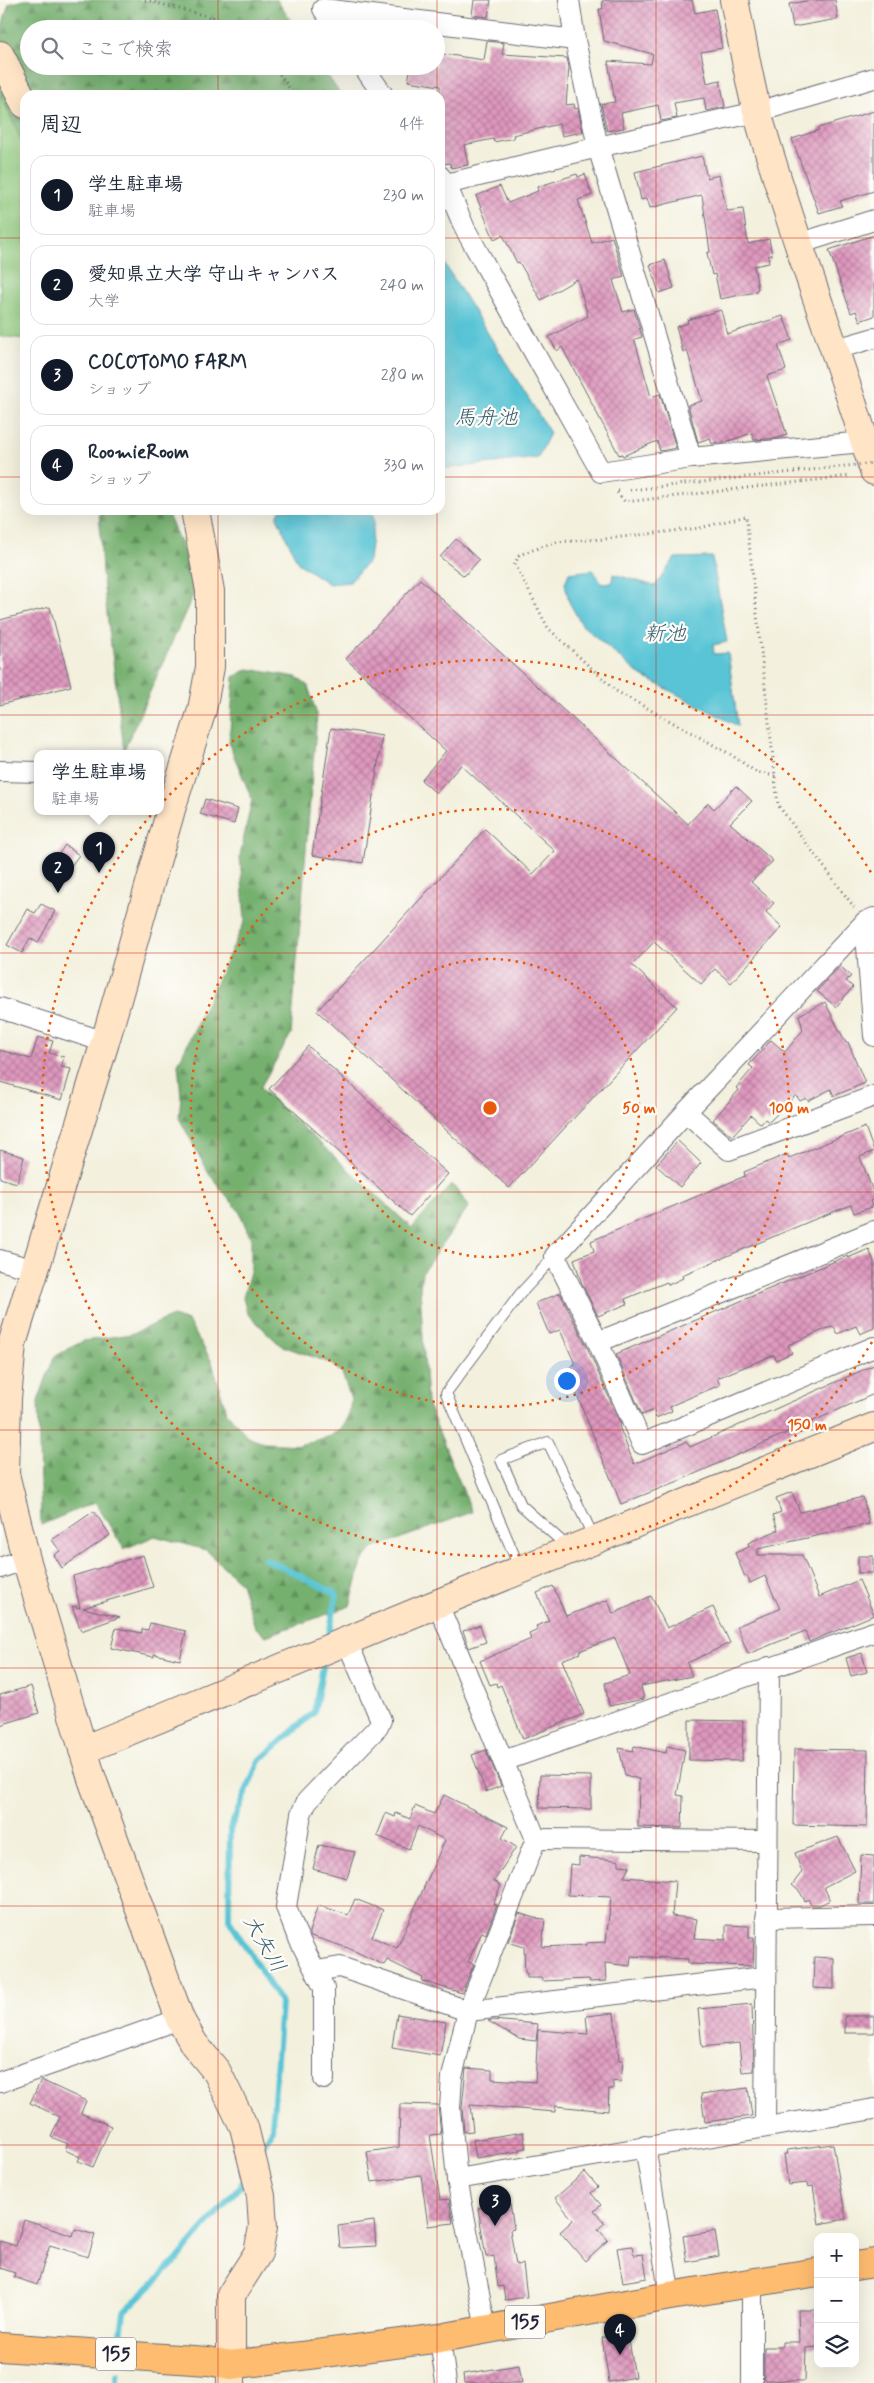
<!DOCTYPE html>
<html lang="ja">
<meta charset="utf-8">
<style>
body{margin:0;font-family:Mynerve,"Klee One",sans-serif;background:#f2f2f3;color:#1f2937}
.controls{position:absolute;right:15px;bottom:15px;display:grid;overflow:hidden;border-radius:10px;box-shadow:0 5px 20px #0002}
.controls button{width:45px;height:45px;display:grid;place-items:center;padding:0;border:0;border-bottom:1px solid #e0e1e3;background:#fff;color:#1f2937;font:25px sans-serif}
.you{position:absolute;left:566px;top:1380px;width:18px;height:18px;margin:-12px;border:4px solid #fff;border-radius:50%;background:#1a73e8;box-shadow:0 0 0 8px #1a73e833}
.badge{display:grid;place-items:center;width:32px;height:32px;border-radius:50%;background:#111827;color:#fff;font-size:16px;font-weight:700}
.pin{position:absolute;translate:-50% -41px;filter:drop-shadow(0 1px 2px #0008)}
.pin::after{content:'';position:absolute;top:26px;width:18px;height:15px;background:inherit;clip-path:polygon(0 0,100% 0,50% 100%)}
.popup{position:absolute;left:34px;top:750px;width:130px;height:65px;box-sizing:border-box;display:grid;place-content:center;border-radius:10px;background:#fff;filter:drop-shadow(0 1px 4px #0005);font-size:16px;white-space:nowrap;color:#747a83}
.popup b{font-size:19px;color:#1f2937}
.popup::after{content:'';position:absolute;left:50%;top:100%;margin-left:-10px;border:10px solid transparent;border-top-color:#fff}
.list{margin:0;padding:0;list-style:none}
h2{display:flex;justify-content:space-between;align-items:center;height:65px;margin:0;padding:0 20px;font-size:21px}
h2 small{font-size:16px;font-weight:400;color:#747a83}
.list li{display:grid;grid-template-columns:32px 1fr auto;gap:15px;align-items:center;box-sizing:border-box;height:80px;margin:0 10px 10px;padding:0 10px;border:1px solid #e0e1e3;border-radius:15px}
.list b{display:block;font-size:19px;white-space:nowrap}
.list p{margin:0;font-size:16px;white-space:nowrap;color:#747a83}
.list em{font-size:16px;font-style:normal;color:#747a83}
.icon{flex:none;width:28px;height:28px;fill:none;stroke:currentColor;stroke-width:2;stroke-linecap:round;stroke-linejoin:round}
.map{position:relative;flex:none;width:874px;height:2383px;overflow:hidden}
.search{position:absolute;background:#fff;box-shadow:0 5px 20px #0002;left:20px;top:20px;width:425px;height:55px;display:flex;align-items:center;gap:12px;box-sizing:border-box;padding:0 18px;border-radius:28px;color:#747a83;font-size:19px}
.panel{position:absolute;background:#fff;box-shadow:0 5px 20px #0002;left:20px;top:90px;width:425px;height:425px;border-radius:15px}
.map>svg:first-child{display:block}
.forest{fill:url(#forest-firs);stroke:#4c6954}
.green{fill:#92cc80;stroke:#5a775e}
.water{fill:#59c4d5;stroke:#3e7388}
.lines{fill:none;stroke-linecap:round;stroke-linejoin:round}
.stream{stroke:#59c4d5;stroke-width:6}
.building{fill:url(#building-cross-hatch)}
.lane-casing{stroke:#6b6a74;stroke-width:12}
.street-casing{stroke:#6b6a74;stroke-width:22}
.secondary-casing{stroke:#6b6a74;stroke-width:30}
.highway-casing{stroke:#6b6a74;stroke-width:30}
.path{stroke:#6b6a74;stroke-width:3;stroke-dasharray:1 4;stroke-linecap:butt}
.lane{stroke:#fff;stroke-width:10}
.street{stroke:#fff;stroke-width:20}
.secondary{stroke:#ffe4c6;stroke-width:28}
.highway{stroke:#febc70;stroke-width:28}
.path-bridge{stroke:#6b6a74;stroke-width:3;stroke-dasharray:1 4;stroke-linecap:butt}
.grid{fill:none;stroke:#c8321e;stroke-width:1;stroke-opacity:0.55}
.ring{fill:none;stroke:#e8590c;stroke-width:2.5;stroke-dasharray:2.5 5}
.labels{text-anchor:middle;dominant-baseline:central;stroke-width:4.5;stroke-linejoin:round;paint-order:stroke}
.shield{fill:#fdfcf7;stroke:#646373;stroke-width:1}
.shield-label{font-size:19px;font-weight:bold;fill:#22223b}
.water-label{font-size:21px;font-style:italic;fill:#355b71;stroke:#fdfcf7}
.centre{fill:#e8590c;stroke:#fdfcf7;stroke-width:2.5}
.ring-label{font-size:15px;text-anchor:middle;font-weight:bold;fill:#e8590c;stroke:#fdfcf7;stroke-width:4.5;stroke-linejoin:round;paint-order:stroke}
</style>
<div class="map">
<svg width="874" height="2383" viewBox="0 0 874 2383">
<defs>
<pattern id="forest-firs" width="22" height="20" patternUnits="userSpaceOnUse" patternTransform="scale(1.25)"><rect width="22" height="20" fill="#75b06e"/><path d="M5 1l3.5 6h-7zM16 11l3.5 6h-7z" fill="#608f5c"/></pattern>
<pattern id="building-cross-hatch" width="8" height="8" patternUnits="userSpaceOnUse" patternTransform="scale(1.25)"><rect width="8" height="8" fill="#df98be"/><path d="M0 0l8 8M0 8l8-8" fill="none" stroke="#b47c9c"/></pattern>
</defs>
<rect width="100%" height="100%" fill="#fdfcf7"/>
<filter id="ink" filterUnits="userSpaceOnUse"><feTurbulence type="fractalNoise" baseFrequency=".02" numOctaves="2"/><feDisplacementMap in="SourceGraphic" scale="10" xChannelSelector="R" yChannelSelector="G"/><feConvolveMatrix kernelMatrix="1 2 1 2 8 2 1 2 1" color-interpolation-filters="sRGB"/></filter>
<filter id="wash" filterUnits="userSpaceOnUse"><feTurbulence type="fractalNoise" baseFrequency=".0096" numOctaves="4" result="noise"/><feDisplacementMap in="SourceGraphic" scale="20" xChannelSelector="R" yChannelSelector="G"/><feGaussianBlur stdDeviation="1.12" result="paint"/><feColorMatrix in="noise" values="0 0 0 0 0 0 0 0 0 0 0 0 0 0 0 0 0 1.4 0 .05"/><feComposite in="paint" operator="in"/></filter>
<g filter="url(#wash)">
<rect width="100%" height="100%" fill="#f3f0dd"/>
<g class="forest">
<polygon points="24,0 277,0 296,29 29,29 29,66 321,66 341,95 25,95 25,246 0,179 0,33 9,4"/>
<polygon points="99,510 166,510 198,584 124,750 102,573"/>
<polygon points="248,669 296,677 308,686 317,715 291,1034 260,1088 412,1228 452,1184 469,1206 422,1273 420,1288 427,1403 472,1512 372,1549 362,1562 350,1606 266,1636 255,1627 241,1583 206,1550 155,1536 124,1549 95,1502 41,1525 38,1401 54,1357 83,1341 131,1334 173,1316 188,1321 212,1362 226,1411 248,1437 263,1443 299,1445 330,1436 342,1427 349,1414 351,1400 342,1373 330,1363 280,1345 247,1313 243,1298 251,1268 251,1239 239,1211 209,1174 179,1118 181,1096 178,1064 245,921 240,856 252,799 229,744 234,677"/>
</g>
<polygon class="green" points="0,93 25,149 25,339 0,336"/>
<g class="water">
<polygon points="440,262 444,263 550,433 538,458 440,469"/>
<polygon points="280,510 372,510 374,520 369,560 350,582 329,584 298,563 277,517"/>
<polygon points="712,557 727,642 713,645 714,654 728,653 738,726 640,675 582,625 569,602 565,583 569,573 593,570 602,584 612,583 613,574 655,586 675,558"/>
</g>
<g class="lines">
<g class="stream">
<polyline points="265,1559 337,1594 328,1640"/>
<polyline points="259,2152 272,2130 281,2003 229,1920 230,1829 259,1761 314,1712 325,1657"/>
<polyline points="121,2335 124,2312 176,2261 239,2187 247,2174"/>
<polyline points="117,2383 117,2374"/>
</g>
</g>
<g id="blocks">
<g class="building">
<polygon points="474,0 491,0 488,17 472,15"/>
<polygon points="611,0 692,0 695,13 715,9 722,48 701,52 707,83 720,80 725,107 706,111 704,98 674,103 677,118 661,121 658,105 621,113 624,128 607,131 601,104 615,102 608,61 651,64 653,54 604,41 599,9 603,9 602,1"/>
<polygon points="812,0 835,0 838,19 793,27 789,4"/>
<polygon points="487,41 504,43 502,54 567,58 569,67 566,105 574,104 575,109 578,108 583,132 562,136 559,124 513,135 514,138 494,142 493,139 464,145 468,165 451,168 450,163 443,164 440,150 440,86 408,81 411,66 436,66 436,53 484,60"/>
<polygon points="874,111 874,191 840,201 842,206 819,213 792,139 819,130 818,128"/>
<polygon points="702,156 707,178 719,175 727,211 743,209 748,244 769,239 772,255 768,256 769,263 754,266 758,289 756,290 756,292 720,299 715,274 712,275 707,253 710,252 702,195 650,208 647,198 641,200 635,172"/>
<polygon points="577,174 578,177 585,174 592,195 578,200 592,243 612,237 624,277 613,280 623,312 634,309 642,337 635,339 635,341 651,397 660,394 676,448 660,451 657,441 623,456 622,454 619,455 562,347 557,351 549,337 588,316 577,279 541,300 519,262 517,263 503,235 494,239 476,196 500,186 508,203 538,191 537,187"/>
<polygon points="874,235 874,316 860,321 856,311 851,313 829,250"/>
<polygon points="665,260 674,288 659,293 650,265"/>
<polygon points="721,310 727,334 783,316 792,340 778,345 786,370 767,376 787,435 778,438 754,440 752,433 722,443 717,444 717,442 712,444 710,438 698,442 688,405 702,401 687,350 683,352 676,327 688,323 687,320"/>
<polygon points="456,539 479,560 464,576 440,557"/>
<polygon points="420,579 688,824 708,803 714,809 736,786 752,801 730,823 773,861 751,882 774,903 766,912 782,927 731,983 715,969 701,984 654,942 632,965 677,1007 509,1188 317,1011 485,829 533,874 555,851 461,765 436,793 421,780 446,751 346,659"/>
<polygon points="50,607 71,686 0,705 0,620"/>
<polygon points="331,728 382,736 363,863 312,855"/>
<polygon points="205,799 238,809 234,824 200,814"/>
<polygon points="65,845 79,855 65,874 51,865"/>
<polygon points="41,904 55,911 38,943 30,938 22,953 7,945 27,909 35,913"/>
<polygon points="840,966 851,976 846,981 853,987 836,1007 817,991"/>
<polygon points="825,1002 846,1043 848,1042 865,1083 834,1096 831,1089 808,1101 806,1098 800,1101 796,1095 769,1122 765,1119 761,1124 751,1115 732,1136 713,1120 739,1090 736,1088 753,1068 749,1065 771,1040 785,1052 803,1030 799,1015"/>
<polygon points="38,1037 53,1041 49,1053 64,1057 61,1067 71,1069 62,1100 0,1082 0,1050 31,1059"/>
<polygon points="308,1046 448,1174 410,1216 269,1089"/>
<polygon points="865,1127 874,1151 860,1157 874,1194 874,1199 870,1201 872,1207 854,1213 851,1205 813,1220 682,1275 683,1278 668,1285 667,1282 625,1299 627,1304 598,1316 582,1284 574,1259 594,1251 591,1241 745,1176 744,1172 787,1154 789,1158"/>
<polygon points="678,1141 701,1163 680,1187 656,1165"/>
<polygon points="0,1150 24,1157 17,1183 0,1178"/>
<polygon points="869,1249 874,1262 874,1328 860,1334 856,1326 837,1334 834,1327 828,1328 788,1345 792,1353 776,1360 774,1355 717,1378 720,1385 670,1406 672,1411 656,1418 654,1410 642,1415 616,1354 847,1256 848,1258"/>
<polygon points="560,1293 587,1347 621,1425 619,1426 634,1464 686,1442 690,1447 874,1365 874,1394 681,1480 621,1504 571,1380 576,1378 571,1366 575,1364 560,1330 549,1334 536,1303"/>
<polygon points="792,1492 800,1512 863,1497 869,1524 758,1549 758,1555 802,1555 819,1597 859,1580 874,1615 809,1642 805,1631 748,1654 737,1626 780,1609 765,1576 750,1583 747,1576 745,1577 735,1553 749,1547 748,1543 778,1530 773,1515 781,1512 776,1498"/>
<polygon points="94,1511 110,1535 62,1568 54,1555 60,1551 52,1540"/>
<polygon points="143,1555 153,1587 83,1608 120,1617 81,1631 72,1606 80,1608 73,1576"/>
<rect x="858" y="1556" width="15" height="17"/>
<polygon points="553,1586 566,1616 608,1600 613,1614 651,1596 667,1628 713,1607 730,1643 687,1663 692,1676 641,1686 644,1699 609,1706 605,1683 630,1675 615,1638 579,1651 580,1653 562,1660 584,1714 523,1739 501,1685 497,1687 496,1683 490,1685 480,1661 531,1639 529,1634 538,1630 536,1626 549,1621 537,1593"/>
<polygon points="150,1623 186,1631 180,1660 154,1654 154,1657 111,1648 116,1628 142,1633 142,1629 148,1630"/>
<polygon points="480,1625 486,1642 469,1648 463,1631"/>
<polygon points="862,1653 867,1672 851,1676 846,1658"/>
<polygon points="31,1686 39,1713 0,1725 0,1695"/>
<polygon points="689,1720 743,1721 742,1761 689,1760"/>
<polygon points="634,1746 666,1753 667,1746 685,1750 677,1795 683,1796 682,1828 638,1827 639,1779 625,1775 619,1748 633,1751"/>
<polygon points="794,1749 868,1750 867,1827 793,1825"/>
<polygon points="486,1750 501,1786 486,1792 472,1755"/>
<polygon points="540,1775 591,1776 591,1809 539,1808"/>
<polygon points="444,1795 508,1827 502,1838 516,1847 494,1881 501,1885 493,1904 497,1905 486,1934 482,1932 468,1962 474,1964 462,1993 422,1981 423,1978 387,1960 384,1965 348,1948 311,1936 309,1932 318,1905 348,1915 355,1899 383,1910 372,1937 397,1948 445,1840 418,1826 409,1849 377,1836 386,1813 395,1817 396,1813 410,1819 415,1806 434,1814"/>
<polygon points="838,1837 855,1871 824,1887 830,1900 820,1905 811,1905 808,1899 805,1901 800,1892 792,1885 802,1872 795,1853"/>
<polygon points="319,1845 355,1852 347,1878 313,1869"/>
<polygon points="861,1855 874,1856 874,1904 859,1904"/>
<polygon points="579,1857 616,1860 619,1861 619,1865 630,1866 624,1877 675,1881 672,1916 697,1919 694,1938 726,1940 726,1925 749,1926 749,1938 754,1938 753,1966 688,1964 688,1959 631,1956 630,1966 605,1963 606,1981 590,1982 589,1979 542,1981 542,1978 527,1978 527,1973 525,1973 524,1947 508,1942 519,1913 534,1918 545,1919 542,1947 586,1945 586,1943 606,1942 611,1897 568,1895 570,1864 579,1865"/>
<polygon points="814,1957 834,1958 834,1989 813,1988"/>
<polygon points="752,2004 754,2071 742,2072 739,2043 702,2047 698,2009"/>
<polygon points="614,2013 619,2060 623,2060 621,2082 613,2081 613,2089 609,2089 608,2111 555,2106 555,2112 470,2105 473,2131 464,2132 462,2108 466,2068 492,2070 492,2079 535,2082 538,2030 588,2034 586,2016"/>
<polygon points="397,2014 446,2022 440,2056 392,2048"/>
<rect x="845" y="2016" width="29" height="17"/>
<polygon points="492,2020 538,2024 536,2041 519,2039 488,2021"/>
<polygon points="41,2080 86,2101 81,2113 111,2126 93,2167 78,2161 80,2157 65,2150 68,2144 51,2137 60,2117 30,2103"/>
<polygon points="748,2088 752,2116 705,2122 701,2094"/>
<polygon points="400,2104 438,2105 441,2134 430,2135 440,2200 449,2199 453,2223 428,2226 421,2175 372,2182 367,2152 399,2147"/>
<polygon points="523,2132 526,2148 520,2149 520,2151 476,2158 473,2140"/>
<polygon points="833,2144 846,2219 819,2224 813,2186 808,2187 807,2183 788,2185 784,2154 788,2154 787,2150"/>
<polygon points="585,2172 598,2187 591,2193 601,2205 594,2211 605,2223 598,2229 608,2240 585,2261 560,2232 573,2220 555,2198"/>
<polygon points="510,2203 514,2229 510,2230 516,2265 523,2264 527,2297 505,2300 503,2286 498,2287 494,2256 486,2257 478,2208"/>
<polygon points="24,2220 73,2236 75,2229 95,2235 88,2257 50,2245 37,2285 14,2277 15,2273 0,2268 0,2241 16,2246"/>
<polygon points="374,2221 376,2246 340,2248 338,2226"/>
<polygon points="715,2231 719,2256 687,2262 683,2236"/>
<polygon points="632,2246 634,2255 643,2254 647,2278 623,2282 617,2248"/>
<polygon points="798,2310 818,2310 818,2347 806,2348 805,2381 764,2380 764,2347 782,2347 782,2342 799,2342"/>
<polygon points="628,2334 635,2377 609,2382 602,2338"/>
<polygon points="519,2365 522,2383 464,2383 463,2374"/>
</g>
</g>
</g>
<g filter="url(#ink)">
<use href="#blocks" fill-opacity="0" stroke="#6b6a74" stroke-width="1"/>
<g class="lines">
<g class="lane-casing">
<g id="lane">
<polyline points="569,1548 521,1505 501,1460 548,1442 594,1538"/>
<polyline points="520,1569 446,1393 520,1294 555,1256"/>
</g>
</g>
<g class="street-casing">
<g id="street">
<polyline points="569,0 575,40"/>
<polyline points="337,29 323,9 575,40 598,147 691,458"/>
<polyline points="363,66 383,95"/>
<polyline points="440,176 446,184 465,229 601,472 691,458 874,441"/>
<polyline points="446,184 598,147 757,112 874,78"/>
<polyline points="798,244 874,220"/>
<polyline points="836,349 874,338"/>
<polyline points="0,771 38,772"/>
<polyline points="874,918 865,922 686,1112 555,1256 598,1342 642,1444 874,1347"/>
<polyline points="865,922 874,1036"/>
<polyline points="0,1008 105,1042"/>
<polyline points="686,1112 729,1150 874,1096"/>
<polyline points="0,1260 35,1270"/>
<polyline points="598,1342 874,1231"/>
<polyline points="0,1568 26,1559"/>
<polyline points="438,1604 503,1761 874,1632"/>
<polyline points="536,1839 766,1841"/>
<polyline points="766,1918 874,1916"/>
<polyline points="317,1971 340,1967 468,2011 765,1977"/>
<polyline points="324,2079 324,1988 296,1933 286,1907 301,1814 307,1801 378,1727 381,1720 347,1642"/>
<polyline points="0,2082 180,2019"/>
<polyline points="765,2126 769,1667"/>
<polyline points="645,2146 670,2296"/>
<polyline points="457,2179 874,2109"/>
<polyline points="752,2283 752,2383"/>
<polyline points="486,2329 457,2179 450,2108 452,2077 468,2011 536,1839 503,1761"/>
<polyline points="440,2338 446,2383"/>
</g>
</g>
<g class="secondary-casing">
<g id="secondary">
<path d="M 734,0 C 742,38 748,77 758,115 C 792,235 838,352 874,471"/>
<polyline points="0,55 25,104"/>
<polyline points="195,510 210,591 210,667 202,710 172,806 105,1042 12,1344 7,1399 5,1474 26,1559 92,1779 180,2019 194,2044 217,2072 244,2127 261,2196 263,2227 258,2253 231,2295 231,2383"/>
<path d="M 83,1750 C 346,1640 609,1533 874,1427"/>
</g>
</g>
<g class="highway-casing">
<g id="highway">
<polyline points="855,2266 874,2263"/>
<polyline points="0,2347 208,2361 231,2365 440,2338 670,2296 818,2272"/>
</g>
</g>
<g class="path">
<polyline points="145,0 226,21 238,29"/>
<polyline points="274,66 294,95"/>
<polyline points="619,491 616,491 625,502 851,476"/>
<polyline points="775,776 756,772 730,754 616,691 548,628 515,564 519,555 555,542 604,539 700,528 746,516 775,776 778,805 854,907"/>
</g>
<use href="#lane" class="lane"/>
<use href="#street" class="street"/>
<use href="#secondary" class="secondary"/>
<use href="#highway" class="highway"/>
<polyline class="path-bridge" points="630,490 874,463"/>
</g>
</g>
<path class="grid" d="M 218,0 L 218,29M 437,0 L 437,95M 656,0 L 656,2383M 218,66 L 218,95M 0,238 L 25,238M 440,238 L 874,238M 0,477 L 25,477M 440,477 L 874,477M 218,510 L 218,2383M 437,510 L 437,2383M 0,715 L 874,715M 0,953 L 874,953M 0,1192 L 874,1192M 0,1430 L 874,1430M 0,1668 L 874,1668M 0,1906 L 874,1906M 0,2145 L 874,2145"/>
<g class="ring">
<circle cx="490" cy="1108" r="149"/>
<circle cx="490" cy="1108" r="299"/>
<path d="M872 1342A448 448 0 1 1 872 874"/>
</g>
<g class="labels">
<g class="shield">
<rect x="505" y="2305.5" width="40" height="33" rx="4"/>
<rect x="96" y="2337.5" width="40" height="33" rx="4"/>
</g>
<g class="shield-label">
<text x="525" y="2322">155</text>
<text x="116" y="2354">155</text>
</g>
<g class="water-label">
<text x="486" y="418">馬舟池</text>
<text x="665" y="634">新池</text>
<text transform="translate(264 1944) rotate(60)">大矢川</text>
</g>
</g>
<circle cx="490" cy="1108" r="8" class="centre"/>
<g class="ring-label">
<text x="639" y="1113">50 m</text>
<text x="789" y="1113">100 m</text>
<text x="807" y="1430">150 m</text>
</g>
</svg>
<div class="controls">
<button>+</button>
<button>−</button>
<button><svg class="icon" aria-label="layers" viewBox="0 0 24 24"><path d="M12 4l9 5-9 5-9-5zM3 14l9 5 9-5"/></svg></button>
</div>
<div class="you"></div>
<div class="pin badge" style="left:99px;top:873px">1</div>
<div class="popup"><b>学生駐車場</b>駐車場</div>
<div class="pin badge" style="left:58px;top:893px">2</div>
<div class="pin badge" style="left:495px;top:2226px">3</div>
<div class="pin badge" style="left:620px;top:2355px">4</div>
<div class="search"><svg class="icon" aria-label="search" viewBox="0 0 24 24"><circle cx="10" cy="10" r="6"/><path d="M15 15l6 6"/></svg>ここで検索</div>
<section class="panel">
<h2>周辺<small>4件</small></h2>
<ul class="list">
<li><span class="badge">1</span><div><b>学生駐車場</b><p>駐車場</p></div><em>230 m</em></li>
<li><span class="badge">2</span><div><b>愛知県立大学 守山キャンパス</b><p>大学</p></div><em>240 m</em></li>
<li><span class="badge">3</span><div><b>COCOTOMO FARM</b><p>ショップ</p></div><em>280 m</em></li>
<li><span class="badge">4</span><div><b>RoomieRoom</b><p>ショップ</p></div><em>330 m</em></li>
</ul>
</section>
</div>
